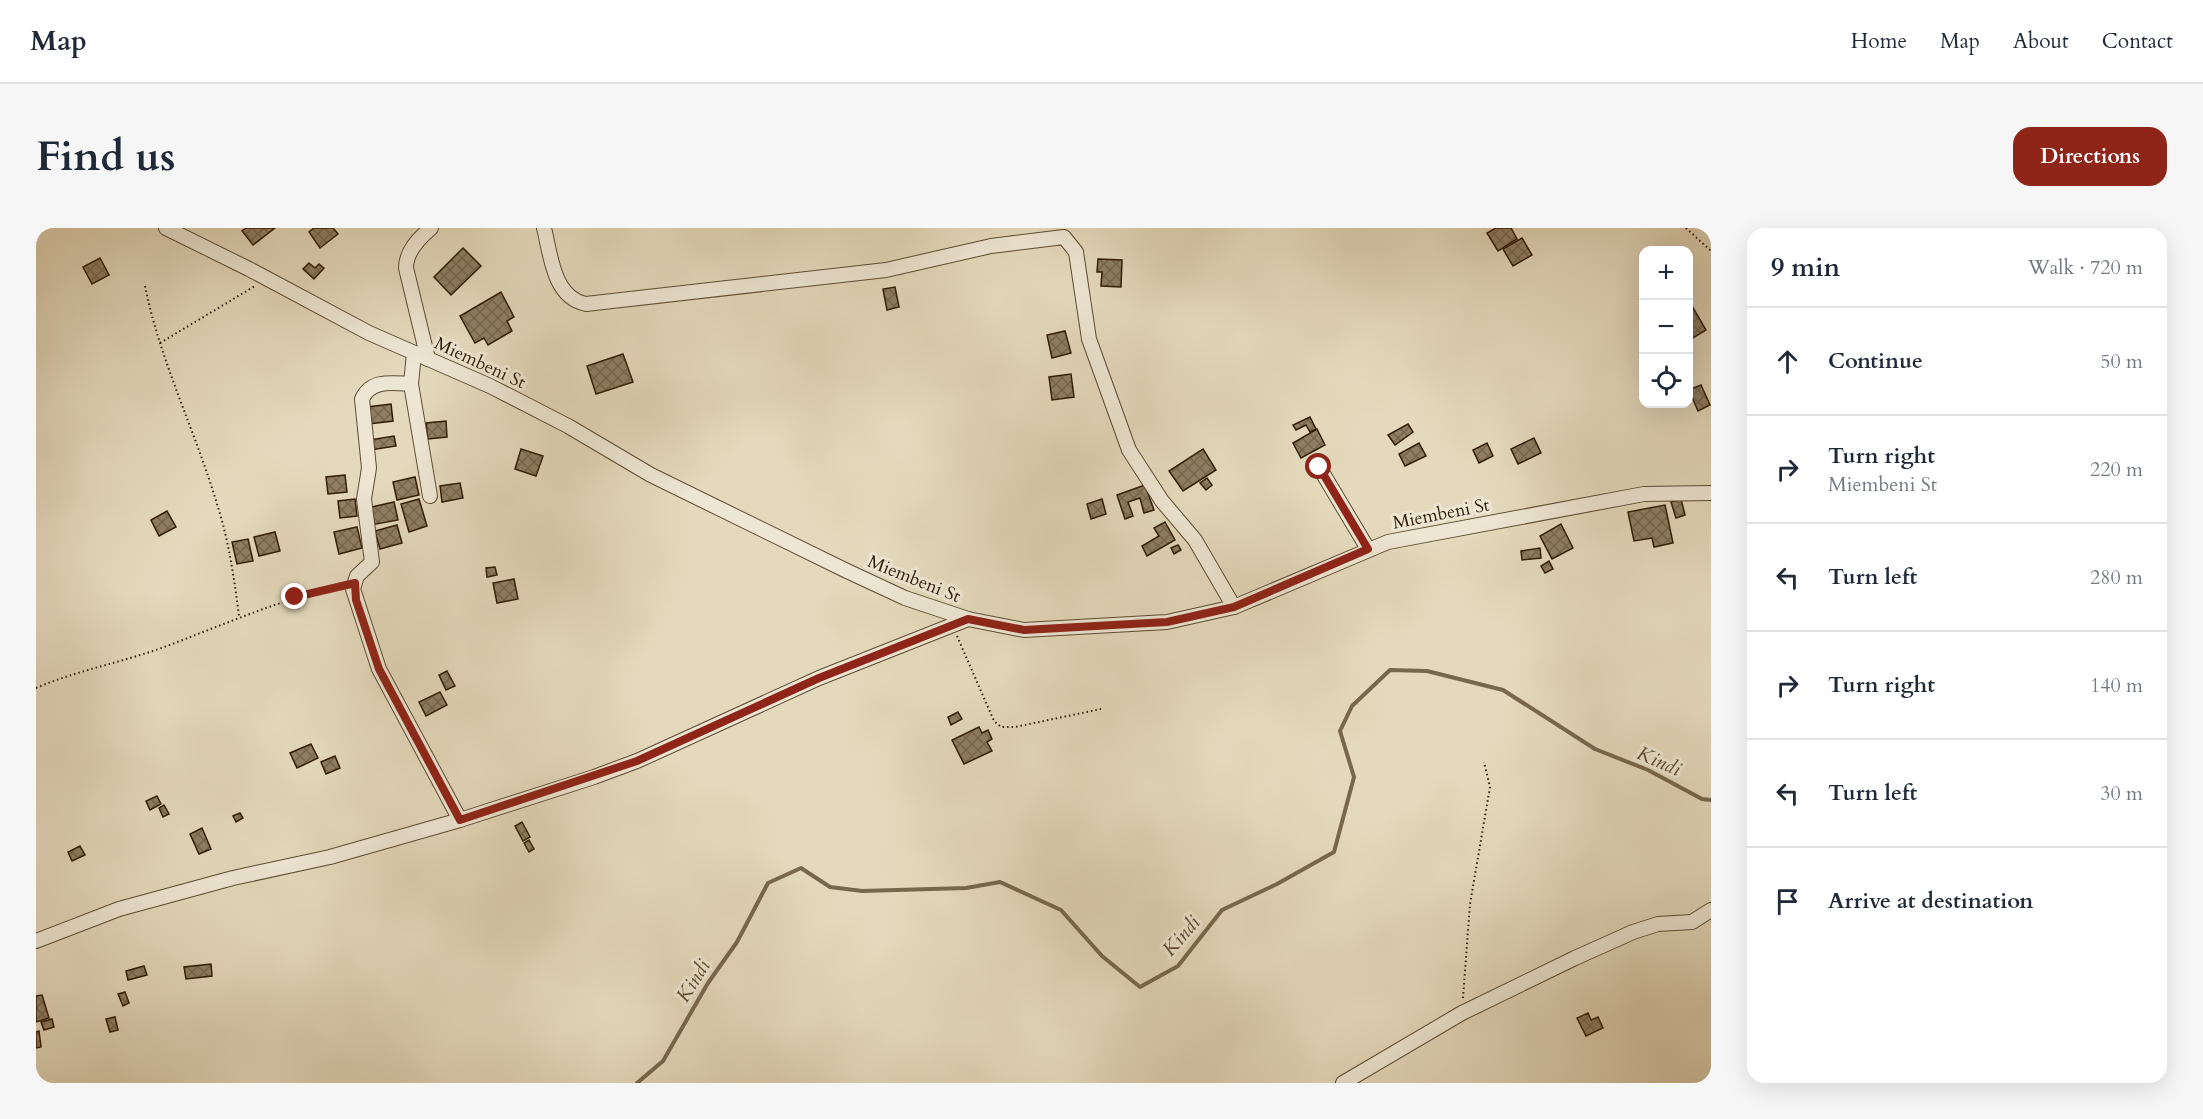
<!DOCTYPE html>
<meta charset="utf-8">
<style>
body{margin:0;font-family:Cardo,serif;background:#f6f6f7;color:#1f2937}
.controls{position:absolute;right:18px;top:18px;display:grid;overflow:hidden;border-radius:12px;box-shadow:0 6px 24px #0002}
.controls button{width:54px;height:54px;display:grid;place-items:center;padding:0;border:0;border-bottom:2px solid #e0e1e3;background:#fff;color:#1f2937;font:30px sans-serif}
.stop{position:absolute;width:18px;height:18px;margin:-14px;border:4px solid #8f2418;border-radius:50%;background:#fff}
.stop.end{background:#8f2418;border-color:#fff;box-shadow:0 2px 6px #0008}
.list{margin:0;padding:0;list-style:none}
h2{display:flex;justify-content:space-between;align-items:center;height:78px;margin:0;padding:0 24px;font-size:26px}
h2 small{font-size:20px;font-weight:400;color:#747a83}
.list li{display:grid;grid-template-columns:39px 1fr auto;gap:18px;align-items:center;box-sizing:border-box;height:108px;padding:0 24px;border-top:2px solid #e0e1e3}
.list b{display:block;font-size:22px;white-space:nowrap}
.list p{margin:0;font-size:20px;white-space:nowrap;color:#747a83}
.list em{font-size:20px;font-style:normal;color:#747a83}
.icon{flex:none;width:33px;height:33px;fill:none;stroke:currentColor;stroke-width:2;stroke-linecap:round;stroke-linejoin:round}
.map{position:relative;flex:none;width:1675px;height:855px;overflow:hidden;border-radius:18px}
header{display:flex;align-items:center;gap:36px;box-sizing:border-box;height:84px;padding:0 30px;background:#fff;border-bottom:2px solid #e0e1e3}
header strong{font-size:28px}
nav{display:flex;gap:33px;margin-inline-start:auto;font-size:21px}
.intro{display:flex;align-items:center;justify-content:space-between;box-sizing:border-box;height:144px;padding:0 36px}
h1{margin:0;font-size:42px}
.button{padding:15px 27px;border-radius:18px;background:#8f2418;color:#fff;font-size:21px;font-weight:700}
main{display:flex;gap:36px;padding:0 36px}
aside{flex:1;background:#fff;border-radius:18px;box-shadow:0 6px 24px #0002}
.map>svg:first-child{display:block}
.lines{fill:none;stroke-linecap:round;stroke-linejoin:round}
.stream{stroke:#77674c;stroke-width:4}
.building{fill:url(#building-cross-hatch);stroke:#301c03;stroke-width:1.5}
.street-casing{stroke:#5d4b31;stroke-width:16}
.path{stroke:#301c03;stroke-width:2;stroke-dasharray:1.5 3;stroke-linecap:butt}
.street{stroke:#ede6d3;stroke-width:14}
.route{stroke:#8f2418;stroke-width:8}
.labels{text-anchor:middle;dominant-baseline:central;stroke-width:6;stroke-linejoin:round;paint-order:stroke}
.street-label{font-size:18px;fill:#301c03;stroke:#ede6d3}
.water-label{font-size:20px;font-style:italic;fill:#5a482e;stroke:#ede6d3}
</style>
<header>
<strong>Map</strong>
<nav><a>Home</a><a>Map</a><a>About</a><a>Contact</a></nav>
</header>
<div class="intro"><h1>Find us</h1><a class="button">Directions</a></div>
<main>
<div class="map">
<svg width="1675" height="855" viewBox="0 0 1675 855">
<defs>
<pattern id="building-cross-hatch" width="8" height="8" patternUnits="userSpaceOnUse" patternTransform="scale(1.5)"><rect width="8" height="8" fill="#8e7e63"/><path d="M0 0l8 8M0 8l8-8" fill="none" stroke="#74664f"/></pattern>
</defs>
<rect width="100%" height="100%" fill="#e4d9bc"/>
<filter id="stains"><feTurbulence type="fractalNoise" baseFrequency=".00333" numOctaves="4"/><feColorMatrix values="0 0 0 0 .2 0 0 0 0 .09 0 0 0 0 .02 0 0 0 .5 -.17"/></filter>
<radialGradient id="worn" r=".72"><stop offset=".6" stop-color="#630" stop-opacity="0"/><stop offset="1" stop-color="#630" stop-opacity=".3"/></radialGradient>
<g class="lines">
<polyline class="stream" points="601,855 627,833 672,755 701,714 732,655 765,640 794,659 826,663 930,660 964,654 1025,682 1066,728 1104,759 1142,738 1186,682 1241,656 1298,624 1318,549 1304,503 1316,478 1354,442 1391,443 1467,462 1559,521 1612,542 1666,571 1675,572"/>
</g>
<g class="building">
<polygon points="210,0 239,0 217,17 206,3"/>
<polygon points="278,0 297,0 302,6 284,20 273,4"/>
<polygon points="1460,0 1475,0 1481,11 1462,23 1451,5"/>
<polygon points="1486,10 1496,27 1477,38 1467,21"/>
<polygon points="427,20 445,38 415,67 398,49"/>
<polygon points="64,30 73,47 56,56 47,39"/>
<polygon points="1062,31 1086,32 1085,59 1065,58 1066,44 1061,44"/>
<polygon points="273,35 279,40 283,36 288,40 278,51 267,41"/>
<polygon points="859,59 863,79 851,82 847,61"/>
<polygon points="465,64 478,89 471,93 476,103 452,117 448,110 439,115 424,88"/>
<polygon points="1656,78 1670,102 1652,113 1652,80"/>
<polygon points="1029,103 1035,125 1016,130 1011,107"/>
<polygon points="587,126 597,154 560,166 551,138"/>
<polygon points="1035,146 1038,169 1016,172 1013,149"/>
<polygon points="1665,157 1674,177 1662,183 1653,162"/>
<polygon points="355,176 357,193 333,196 331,179"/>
<polygon points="1274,189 1280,201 1274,204 1270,197 1260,202 1257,197"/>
<polygon points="410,193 411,209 392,211 390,195"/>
<polygon points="1372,196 1377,204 1359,217 1352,207"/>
<polygon points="1281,201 1289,217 1265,230 1257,215"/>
<polygon points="358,208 360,218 335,222 333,212"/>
<polygon points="1498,210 1505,225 1482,236 1475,221"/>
<polygon points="1383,215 1390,228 1369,238 1363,226"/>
<polygon points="1451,215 1457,228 1443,235 1437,222"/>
<polygon points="485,221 507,228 500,248 479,241"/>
<polygon points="1167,221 1180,242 1147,263 1133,243"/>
<polygon points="309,247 311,264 292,266 290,249"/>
<polygon points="379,249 383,267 361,272 357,254"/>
<polygon points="1171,250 1176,257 1170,262 1164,255"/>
<polygon points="424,255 427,270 406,274 404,258"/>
<polygon points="1109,257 1118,282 1108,285 1104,270 1092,274 1097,288 1089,291 1081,267"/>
<polygon points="319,271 321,288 304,290 302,273"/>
<polygon points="383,271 391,298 373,304 365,276"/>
<polygon points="1066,271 1070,286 1055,291 1051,276"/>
<polygon points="1645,271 1649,287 1640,290 1635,274"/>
<polygon points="358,274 362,292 335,297 331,280"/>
<polygon points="1629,277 1637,315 1618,319 1616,310 1598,313 1592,284"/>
<polygon points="131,283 140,299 123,308 115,292"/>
<polygon points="1129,294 1139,312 1111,328 1106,318 1123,308 1118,300"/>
<polygon points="1525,296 1537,320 1516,331 1504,308"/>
<polygon points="361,297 366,315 344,321 339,303"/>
<polygon points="321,299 326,320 303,326 298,304"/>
<polygon points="239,304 244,323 223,328 218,309"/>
<polygon points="212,311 217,333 201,336 196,314"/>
<polygon points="1142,317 1145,322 1138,326 1135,320"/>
<polygon points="1504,320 1505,330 1486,332 1485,323"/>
<polygon points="1513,333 1517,341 1509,345 1505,338"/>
<polygon points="459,339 461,347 451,349 450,340"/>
<polygon points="478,351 482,371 461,375 457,355"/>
<polygon points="411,443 419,458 410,462 403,447"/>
<polygon points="404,464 411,477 390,488 383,474"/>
<polygon points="922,484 926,491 915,497 912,489"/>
<polygon points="943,499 946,505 952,502 956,511 951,514 956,523 928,536 916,512"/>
<polygon points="275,516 282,530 261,540 254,525"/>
<polygon points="299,528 304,540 290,546 285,534"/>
<polygon points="121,568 125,576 114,582 110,573"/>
<polygon points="128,577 133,586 127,589 123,580"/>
<polygon points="204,585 207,590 200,594 197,588"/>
<polygon points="486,594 494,609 487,613 479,598"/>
<polygon points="166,600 175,621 163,626 154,606"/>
<polygon points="493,612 498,621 493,624 488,615"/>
<polygon points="44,618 49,627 36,633 32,624"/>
<polygon points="175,736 176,748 150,751 148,739"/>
<polygon points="108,738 111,747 92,752 90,743"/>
<polygon points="89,764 93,775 87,778 82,766"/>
<polygon points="6,767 13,790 0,794 0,768"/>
<polygon points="1552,785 1555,792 1562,789 1567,800 1550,808 1541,790"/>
<polygon points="79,789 82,802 74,804 70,791"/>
<polygon points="16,791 18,799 8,802 5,794"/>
<polygon points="3,803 5,819 0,820 0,804"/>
</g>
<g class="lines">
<g class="street-casing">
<g id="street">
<polyline points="130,0 213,41 333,105 454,158 532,198 615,247 811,343 869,370 932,391 988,402 1131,394 1198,379 1352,314 1608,266 1675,265"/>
<path d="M 508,0 C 515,28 517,69 550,76 L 850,42 L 955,18 L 1028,9 L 1040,24 L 1053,111 L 1093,222 L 1126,273 L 1159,312 L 1198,379"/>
<polyline points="378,125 375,156 394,268"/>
<path d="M 392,131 L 370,40 C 370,23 383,10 395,0"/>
<path d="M 375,156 C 356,155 335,151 326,171 L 333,240 L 328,271 L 336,334 L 321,348 L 317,361 L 343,441 L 424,592"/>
<polyline points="1283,239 1332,321"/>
<polyline points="0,713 83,681 197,650 294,629 424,592 558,549 601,533 783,450 932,391"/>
<polyline points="1307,855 1426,785 1539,730 1597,704 1622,696 1656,694 1675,682"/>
</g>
</g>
<g class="path">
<polyline points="1650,0 1675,23"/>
<path d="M 109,58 C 124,133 159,202 181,276 C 193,313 198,350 203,388"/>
<polyline points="124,115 219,58"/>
<polyline points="921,408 958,493 965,499 979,499 1065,481"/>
<path d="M 0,460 C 42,442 88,434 131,418 C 189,396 243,372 304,358"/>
<polyline points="1427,770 1434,676 1454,559 1448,534"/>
</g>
<use href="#street" class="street"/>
</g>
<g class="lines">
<polyline class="route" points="259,369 319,355 320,372 343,441 424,592 601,533 783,450 932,391 988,402 1131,394 1198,379 1332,321 1283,239"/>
</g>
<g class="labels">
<g class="street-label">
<text transform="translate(444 135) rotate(25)">Miembeni St</text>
<text transform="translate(1405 286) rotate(-11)">Miembeni St</text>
<text transform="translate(878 351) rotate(22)">Miembeni St</text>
</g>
<g class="water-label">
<text transform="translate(1623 533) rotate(24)">Kindi</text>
<text transform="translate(1145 708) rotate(-49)">Kindi</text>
<text transform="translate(657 753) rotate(-58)">Kindi</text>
</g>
</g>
<rect width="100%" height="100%" filter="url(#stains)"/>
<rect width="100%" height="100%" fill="url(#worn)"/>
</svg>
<div class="controls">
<button>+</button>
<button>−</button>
<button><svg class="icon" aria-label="locate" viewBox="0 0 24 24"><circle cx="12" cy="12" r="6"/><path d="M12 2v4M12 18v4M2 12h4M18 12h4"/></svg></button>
</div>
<div class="stop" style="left:1283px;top:239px"></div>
<div class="stop end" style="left:259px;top:369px"></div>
</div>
<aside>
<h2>9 min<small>Walk · 720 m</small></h2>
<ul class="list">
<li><svg class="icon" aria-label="ahead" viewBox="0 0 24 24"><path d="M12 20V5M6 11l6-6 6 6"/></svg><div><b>Continue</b></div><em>50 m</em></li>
<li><svg class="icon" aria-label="right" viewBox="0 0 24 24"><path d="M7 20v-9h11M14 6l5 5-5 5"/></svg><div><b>Turn right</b><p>Miembeni St</p></div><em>220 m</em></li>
<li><svg class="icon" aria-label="left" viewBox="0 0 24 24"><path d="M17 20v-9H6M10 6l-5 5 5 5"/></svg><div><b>Turn left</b></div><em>280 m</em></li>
<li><svg class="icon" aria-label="right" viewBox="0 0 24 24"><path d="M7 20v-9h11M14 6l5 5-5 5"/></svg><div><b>Turn right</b></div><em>140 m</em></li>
<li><svg class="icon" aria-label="left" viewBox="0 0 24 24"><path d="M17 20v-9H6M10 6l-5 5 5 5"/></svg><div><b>Turn left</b></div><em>30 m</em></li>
<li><svg class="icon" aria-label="arrive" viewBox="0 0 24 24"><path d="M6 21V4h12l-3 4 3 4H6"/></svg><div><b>Arrive at destination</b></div></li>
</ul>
</aside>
</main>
